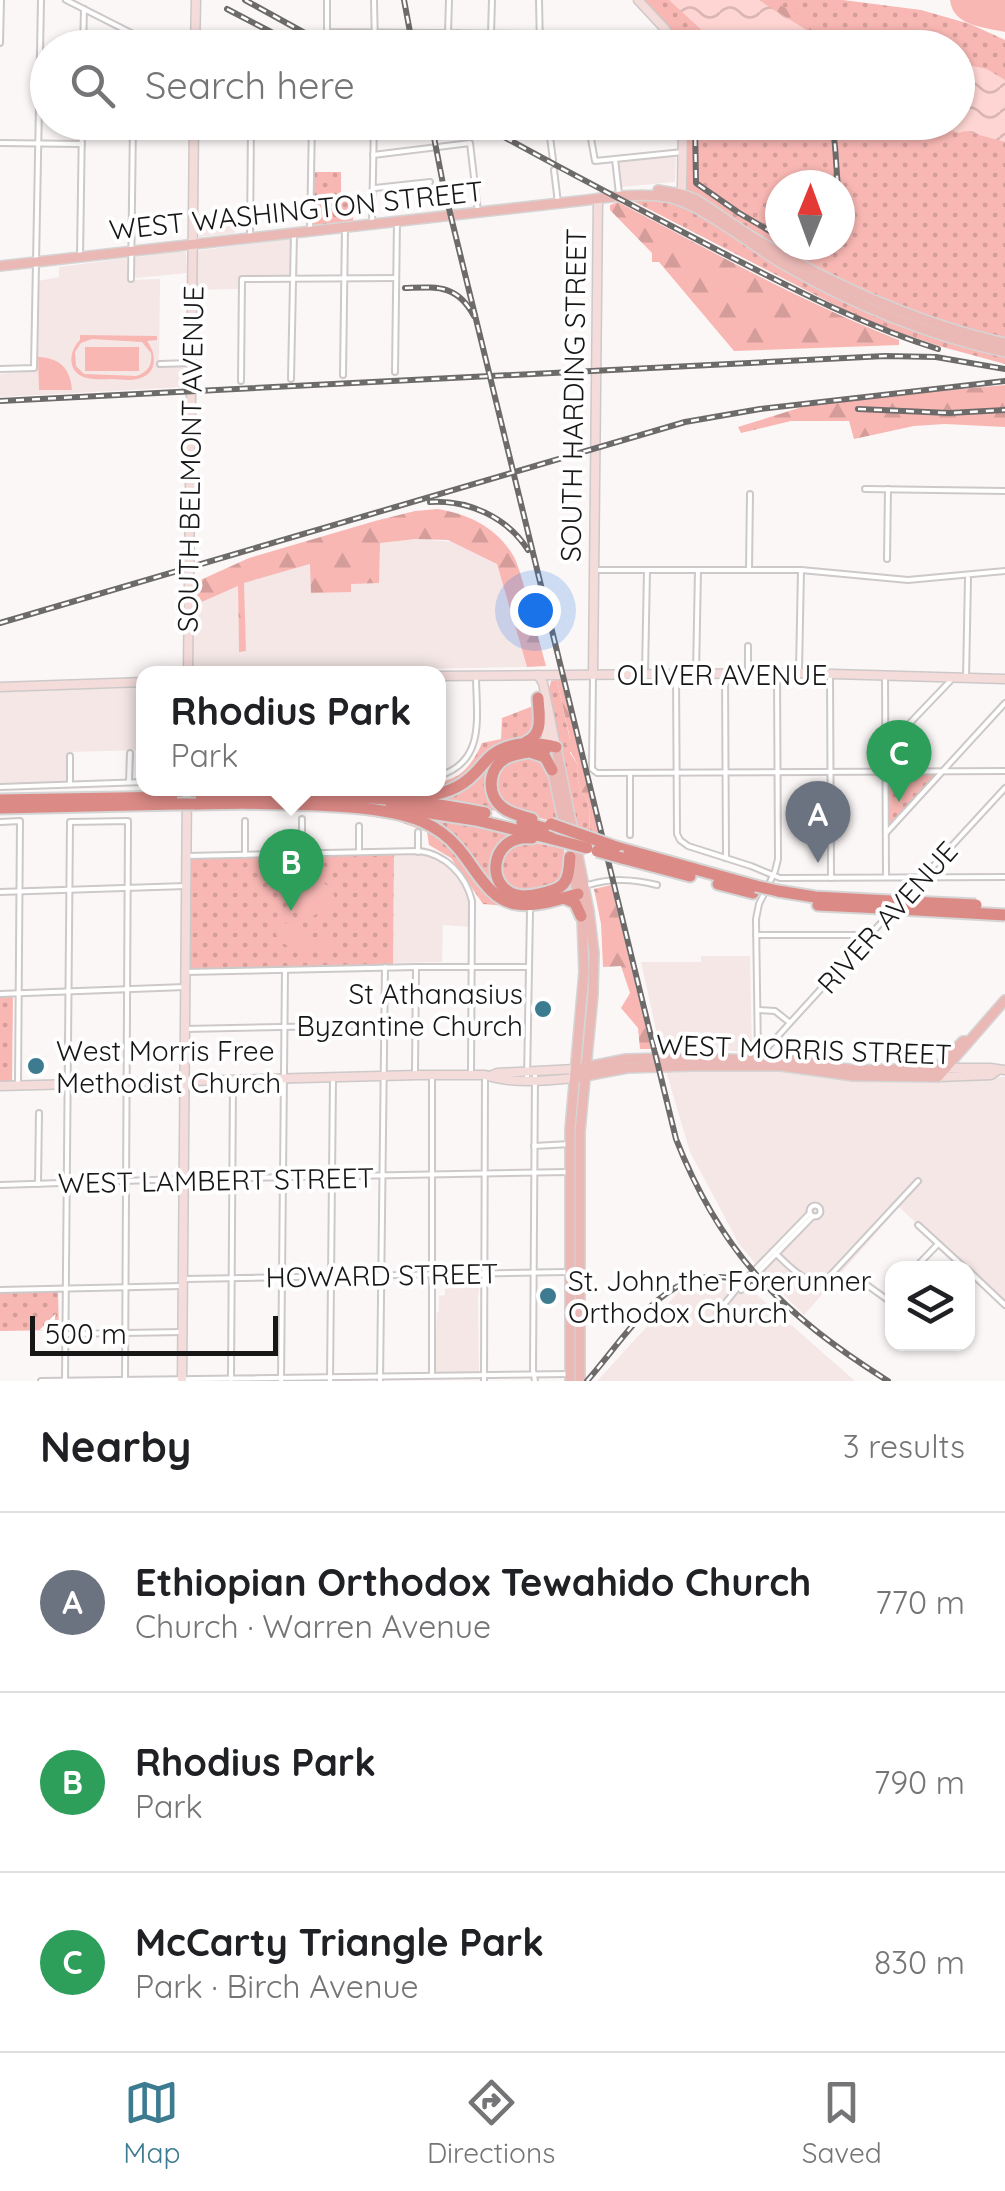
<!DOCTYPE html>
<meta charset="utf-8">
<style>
body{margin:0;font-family:Quicksand,sans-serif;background:#f2f2f2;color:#202124}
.controls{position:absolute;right:30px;bottom:30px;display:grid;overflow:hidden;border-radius:20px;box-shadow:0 2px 8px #0004}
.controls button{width:90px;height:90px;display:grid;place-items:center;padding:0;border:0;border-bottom:2px solid #e0e0e0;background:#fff;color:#202124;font:50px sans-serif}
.compass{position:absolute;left:765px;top:170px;width:90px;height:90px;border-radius:50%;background:#fff;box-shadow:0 2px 8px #0004;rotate:1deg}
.scale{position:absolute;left:30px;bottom:25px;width:248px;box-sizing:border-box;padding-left:10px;border:5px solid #181717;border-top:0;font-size:28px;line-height:35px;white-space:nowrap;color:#181717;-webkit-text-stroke:8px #fff;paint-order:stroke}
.you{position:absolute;left:535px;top:610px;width:35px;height:35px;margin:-25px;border:8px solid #fff;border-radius:50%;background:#1a73e8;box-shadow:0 0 0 15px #1a73e833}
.badge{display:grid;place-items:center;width:65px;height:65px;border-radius:50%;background:#3d7b90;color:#fff;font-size:32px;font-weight:700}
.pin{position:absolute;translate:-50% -82px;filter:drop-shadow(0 2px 5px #0008)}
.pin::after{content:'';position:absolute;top:52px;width:35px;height:30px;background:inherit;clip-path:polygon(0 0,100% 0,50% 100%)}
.popup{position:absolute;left:136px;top:666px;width:310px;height:130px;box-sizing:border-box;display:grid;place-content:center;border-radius:20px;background:#fff;filter:drop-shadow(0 2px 8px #0005);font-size:32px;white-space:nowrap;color:#757577}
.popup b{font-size:38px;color:#202124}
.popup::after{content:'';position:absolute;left:50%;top:100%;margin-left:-20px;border:20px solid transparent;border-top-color:#fff}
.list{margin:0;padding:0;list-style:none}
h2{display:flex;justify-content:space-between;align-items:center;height:130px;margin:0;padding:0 40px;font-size:42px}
h2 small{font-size:32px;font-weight:400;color:#757577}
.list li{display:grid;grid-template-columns:65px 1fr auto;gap:30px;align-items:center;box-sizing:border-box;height:180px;padding:0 40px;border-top:2px solid #e0e0e0}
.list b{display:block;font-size:38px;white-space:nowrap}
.list p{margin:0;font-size:32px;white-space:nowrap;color:#757577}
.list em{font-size:32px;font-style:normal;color:#757577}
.icon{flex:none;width:55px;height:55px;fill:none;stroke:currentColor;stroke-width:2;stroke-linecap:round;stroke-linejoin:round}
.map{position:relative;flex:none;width:1005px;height:1381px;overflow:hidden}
.search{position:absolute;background:#fff;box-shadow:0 2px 8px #0004;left:30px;right:30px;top:30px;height:110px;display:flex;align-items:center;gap:25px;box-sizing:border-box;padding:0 35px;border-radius:55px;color:#757577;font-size:38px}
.sheet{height:670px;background:#fff}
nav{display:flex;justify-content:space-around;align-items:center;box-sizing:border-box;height:140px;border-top:2px solid #e0e0e0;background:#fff;font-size:28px;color:#757577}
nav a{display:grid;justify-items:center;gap:5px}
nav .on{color:#3d7b90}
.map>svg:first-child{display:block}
.built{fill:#f4e7e6}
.green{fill:url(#green-dots);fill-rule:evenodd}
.forest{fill:url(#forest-firs)}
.pitch{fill:#f8b7b3;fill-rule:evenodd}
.water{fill:url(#water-waves)}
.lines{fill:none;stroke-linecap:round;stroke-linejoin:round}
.street-casing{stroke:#cec9c9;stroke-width:8}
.secondary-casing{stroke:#cec9c9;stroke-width:11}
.primary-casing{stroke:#d5d5d5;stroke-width:12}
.highway-casing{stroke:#d5d5d5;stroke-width:15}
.street{stroke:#fff;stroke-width:4}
.secondary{stroke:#f4dcdb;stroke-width:8}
.primary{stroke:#eab9b6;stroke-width:9}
.highway{stroke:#dc8a86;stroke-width:11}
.rail-casing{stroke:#6d6a6a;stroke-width:6}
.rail{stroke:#fff;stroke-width:2.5;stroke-dasharray:8;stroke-linecap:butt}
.highway-bridge-casing{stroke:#d5d5d5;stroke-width:15;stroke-linecap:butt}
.highway-bridge{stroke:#dc8a86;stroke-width:11}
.poi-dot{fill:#3d7b90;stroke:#fff;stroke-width:4}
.labels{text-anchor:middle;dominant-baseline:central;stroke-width:8;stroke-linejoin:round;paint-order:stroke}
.street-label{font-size:28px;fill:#181717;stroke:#fff}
.poi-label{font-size:28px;fill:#181717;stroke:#fff;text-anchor:start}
</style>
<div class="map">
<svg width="1005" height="1381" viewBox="0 0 1005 1381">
<defs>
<pattern id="green-dots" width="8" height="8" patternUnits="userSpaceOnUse" patternTransform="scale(2.5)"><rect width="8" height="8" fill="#f8b7b3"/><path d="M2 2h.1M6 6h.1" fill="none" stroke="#d49d99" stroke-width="1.8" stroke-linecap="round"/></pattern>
<pattern id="forest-firs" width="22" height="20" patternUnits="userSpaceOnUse" patternTransform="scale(2.5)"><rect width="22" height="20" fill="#f8b7b3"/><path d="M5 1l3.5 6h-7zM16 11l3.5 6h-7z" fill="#d49d99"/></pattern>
<pattern id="water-waves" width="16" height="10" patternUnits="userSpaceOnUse" patternTransform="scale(2.5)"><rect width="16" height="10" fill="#fed5d2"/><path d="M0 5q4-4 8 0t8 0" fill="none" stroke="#d9b6b4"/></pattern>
</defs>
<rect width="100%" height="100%" fill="#fcf7f7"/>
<g class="built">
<polygon points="676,155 675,182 621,187 618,161"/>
<polygon points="234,212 235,233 199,237 197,213"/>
<polygon points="290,239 290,276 239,276 238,289 195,290 196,251"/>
<polygon points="171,252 186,252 187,273 136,278 134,275 133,258"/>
<polygon points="127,258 127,280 160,279 159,365 185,365 185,387 0,397 0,374 37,371 38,281 59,277 59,267"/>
<polygon points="416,539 456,542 497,564 527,667 192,673 194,606 196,604 238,586 239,651 246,651 243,583 310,564 351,592 351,584 380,543"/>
<polygon points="143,686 143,750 68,752 67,782 0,784 0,690"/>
<polygon points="394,854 424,854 437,857 450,868 467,893 470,902 470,927 443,925 442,962 393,963"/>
<polygon points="701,956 750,956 752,1053 659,1043 641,962 701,962"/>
<polygon points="665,1068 772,1068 863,1081 1005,1077 1005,1308 968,1272 968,1268 964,1268 899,1207 804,1315 770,1281 739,1244 690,1152"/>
<polygon points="445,1277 481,1277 478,1297 479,1373 434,1374 437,1312 439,1311 439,1296 445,1295"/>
<polygon points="703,1280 748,1287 855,1381 597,1381 686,1284"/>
</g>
<g class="green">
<path d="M 644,0 L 843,0 L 921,10 L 970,24 L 1005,40 L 1005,364 L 939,346 L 868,322 L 633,201 L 663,201 L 683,206 L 688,192 L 686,188 L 686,123 L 958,122 L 958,48 L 681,47 L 668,26 ZM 780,185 L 840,185 L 840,245 L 780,245 Z"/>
<polygon points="313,172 341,172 341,196 354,194 353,222 312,225"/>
<polygon points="557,680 570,740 570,753 578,765 577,776 581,793 586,797 589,807 590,834 578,829 549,689 551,681"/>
<path d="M 533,706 L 537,727 L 534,735 C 522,742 508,742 497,748 C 481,758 472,775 456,784 C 428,801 379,791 348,789 L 438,788 L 439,782 C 462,779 473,763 482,743 L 501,739 L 502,718 Z"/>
<polygon points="506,750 492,769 502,812 437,800"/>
<path d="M 535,757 L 541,759 L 548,773 L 558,823 C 526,813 485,811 501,767 L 511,762 Z"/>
<polygon points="892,775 935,775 889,825 887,824 887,776"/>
<path d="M 339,812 C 366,814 397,815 423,826 C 451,837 486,883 507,906 L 483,904 L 451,858 L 429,845 L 427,832 L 395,820 Z"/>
<polygon points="415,815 453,820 520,835 494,857 507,893 567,894 501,896 457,844"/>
<path d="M 527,841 L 564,849 L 565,873 L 556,885 C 546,887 533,892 523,890 C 501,888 493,859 511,846 C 516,843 522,843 527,841 Z"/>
<polygon points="394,854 393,964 190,969 187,967 188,861 190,858"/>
<polygon points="0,995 13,995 12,1082 0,1082"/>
<polygon points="58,1291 59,1330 0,1331 0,1292"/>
</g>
<g class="forest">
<path d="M 759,0 C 781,0 806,21 827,30 C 848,39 868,44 891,47 L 844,45 L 808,31 Z"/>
<path d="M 618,202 C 711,251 802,302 899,340 L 899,345 L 734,351 L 659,262 L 652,262 L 652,253 L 610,210 L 610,205 Z"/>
<polygon points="1005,385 1005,427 945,424 914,426 854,439 849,421 791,421 741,433 738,427 818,402"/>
<path d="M 438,509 C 467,514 494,526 511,552 C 518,562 521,577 525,589 C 532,614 539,640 546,666 L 527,667 L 497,564 L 448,540 L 416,539 L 380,543 L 379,583 L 351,584 L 351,592 L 311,593 L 310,564 L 244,583 L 246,651 L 239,652 L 238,586 L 197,604 L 196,582 L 249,558 L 375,521 L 415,511 Z"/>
<polygon points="557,680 561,680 575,730 579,752 600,837 590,834 589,806 586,797 581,793 577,776 578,765 566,744 570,739"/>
<polygon points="611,885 651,1049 640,1049 638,1028 621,1008 630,993 621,966 603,967 601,924 594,889"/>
</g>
<g class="pitch">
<path d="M 950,0 L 1005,0 L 1005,32 C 983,27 953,26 950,0 Z"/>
<path d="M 80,335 L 157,336 L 157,340 L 147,341 C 157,354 158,375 137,379 C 129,381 120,379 112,379 C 104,379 95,380 87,378 C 67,373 68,352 80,340 ZM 92,339 L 142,342 L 151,353 C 153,365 147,373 136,376 L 84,374 L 76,366 L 75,352 L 81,343 Z"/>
<rect x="85" y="347" width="54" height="24"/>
<path d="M 38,357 C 60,358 70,368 72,390 L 39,390 Z"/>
<path d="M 303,878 C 322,878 331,885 337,903 L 309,918 L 302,916 L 287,884 Z"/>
<path d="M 276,921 L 296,926 L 299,932 L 298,937 L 306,935 L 314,941 C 323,934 330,934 339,941 L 327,956 L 316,948 L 304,955 L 295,944 L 292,948 L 280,942 L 274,930 Z"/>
</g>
<g class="water">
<polygon points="669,0 759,0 808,31 853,47 720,47"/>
<polygon points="958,63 987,69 1005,80 1005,142 965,131 959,133 927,123 958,122"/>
</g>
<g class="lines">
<g class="street-casing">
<g id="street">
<polyline points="66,0 161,48"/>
<polyline points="327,0 327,32 650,35 656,40 655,48"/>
<polyline points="374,0 375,48"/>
<polyline points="539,0 540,48"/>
<polyline points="448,33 449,0"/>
<polyline points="458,33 460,48"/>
<polyline points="491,33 492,0"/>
<polyline points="498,34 500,48"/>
<polyline points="579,35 580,48"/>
<polyline points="0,43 1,0"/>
<polyline points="83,48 84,9"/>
<polyline points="134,48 134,34"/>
<polyline points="548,122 553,160"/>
<polyline points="588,122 595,161 683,152"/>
<polyline points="550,133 622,122"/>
<polyline points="0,143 82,144"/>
<polyline points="373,155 470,143 478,212"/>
<polyline points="615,159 619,194"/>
<polyline points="554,170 558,203"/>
<polyline points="375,188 430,182"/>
<polyline points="372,224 374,122"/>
<polyline points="310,231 312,122"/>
<polyline points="250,238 251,122"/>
<polyline points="80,257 82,122"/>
<polyline points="131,279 133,122"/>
<polyline points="160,364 191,363"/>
<polyline points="0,369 34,368 41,0"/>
<polyline points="395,372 397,221"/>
<polyline points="343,375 345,227"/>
<polyline points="291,379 294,233"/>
<polyline points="241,381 242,279 396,278"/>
<polyline points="865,489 1005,491"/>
<polyline points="887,559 888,489"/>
<polyline points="594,570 801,570 908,580 1005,571"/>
<polyline points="749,570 750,494"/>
<polyline points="799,670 801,570"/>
<polyline points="748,671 748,646"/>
<polyline points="645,673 647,570"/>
<polyline points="676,673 677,834 680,840 688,846 751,866 780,878 1005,877"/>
<polyline points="696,673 698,570"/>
<polyline points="725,673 726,858"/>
<polyline points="593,674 592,769 597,773 1005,771"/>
<polyline points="830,674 831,878"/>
<polyline points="885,676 886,876"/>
<polyline points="966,678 968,578"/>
<polyline points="887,747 953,678"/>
<polyline points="70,756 70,784"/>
<polyline points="630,773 630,835"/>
<path d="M 438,776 C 487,762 476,715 476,675"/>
<polyline points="129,782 130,753"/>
<polyline points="0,787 144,782"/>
<polyline points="0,822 20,821 18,1085"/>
<polyline points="359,826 359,851"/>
<polyline points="887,832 1005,703"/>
<polyline points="418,852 418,832"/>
<polyline points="302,854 302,819"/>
<polyline points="245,855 245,821"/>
<path d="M 186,856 L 419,851 C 446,854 466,876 472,901 L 471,1075"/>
<polyline points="769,884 775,871 778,859 777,675"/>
<path d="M 588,885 C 612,878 632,879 657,885"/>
<polyline points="0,892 186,886"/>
<polyline points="903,899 1005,788"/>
<polyline points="756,935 870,935"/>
<polyline points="185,972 416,967 529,967"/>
<polyline points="0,994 185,987"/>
<polyline points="758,1010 775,1011 789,1022"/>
<polyline points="185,1029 384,1025"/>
<polyline points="769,1046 890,913"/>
<polyline points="758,1056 756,919 759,904 765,892"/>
<polyline points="415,1072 416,967"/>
<polyline points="527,1080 530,911"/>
<polyline points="534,1146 570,1144"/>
<polyline points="38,1184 39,1113"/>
<polyline points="0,1185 183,1179 569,1172"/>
<circle cx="815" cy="1211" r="5.5"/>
<polyline points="918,1225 965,1268"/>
<path d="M 773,1251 C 789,1265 803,1285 826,1280 L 918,1181"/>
<polyline points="915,1268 938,1244"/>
<polyline points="968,1270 1005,1305"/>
<polyline points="186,1279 566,1272"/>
<polyline points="860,1280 892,1303"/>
<polyline points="0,1290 182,1286"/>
<polyline points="741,1290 813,1216"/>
<polyline points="717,1313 740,1285 810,1213"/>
<polyline points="67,1334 182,1332"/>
<polyline points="432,1375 432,1075"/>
<polyline points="231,1379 233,1079"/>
<polyline points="41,1381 570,1374"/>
<polyline points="65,1381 70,822 128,821 125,1381"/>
<polyline points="281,1381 285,970"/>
<polyline points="330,1381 333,1077"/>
<polyline points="380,1381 385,967"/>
<polyline points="484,1381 485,1075"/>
<polyline points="535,1381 533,1370 535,1072"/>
</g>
</g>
<g class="secondary-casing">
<g id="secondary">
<polyline points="638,0 665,29 677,48"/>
<polyline points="195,48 196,0"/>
<polyline points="680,198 682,186 683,122"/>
<polyline points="188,674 194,122"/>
<polyline points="593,674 598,198"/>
<polyline points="538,675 543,683 556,747"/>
<polyline points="438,676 799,673 1005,679"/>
<polyline points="0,687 144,682"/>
<polyline points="542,718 548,745"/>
<polyline points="946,1068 990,1068 1005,1070"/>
<polyline points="490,1076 497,1073 575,1069"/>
<polyline points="938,1077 991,1075 998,1070"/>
<path d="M 0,1086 L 418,1075 L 485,1075 C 511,1084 546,1081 574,1078"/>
<polyline points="182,1381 187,788"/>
</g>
</g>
<g class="primary-casing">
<g id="primary">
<path d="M 658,190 L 681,194 L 695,199 C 715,211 734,226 754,238 C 833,285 915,323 1005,343"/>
<path d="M 0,266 L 587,200 C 610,197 648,192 671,198 C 704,206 752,246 783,264 C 852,304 927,335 1005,352"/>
<polyline points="556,747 589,911 594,953 593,995 580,1132 580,1381"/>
<polyline points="552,768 565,831"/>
<polyline points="581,1068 626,1059 663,1058 787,1060 855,1070 946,1068"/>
<polyline points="937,1068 963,1041 967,1041"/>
<polyline points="580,1077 627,1068 693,1066 781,1066 853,1076 938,1077 1005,1000"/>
<polyline points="570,1381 570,1129 584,972 582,919 572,865"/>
</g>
</g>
<g class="highway-casing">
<g id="highway">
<path d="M 526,742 C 544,734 539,716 538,698"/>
<polyline points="533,753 545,757 552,770"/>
<path d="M 196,796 C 293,794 389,793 485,813"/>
<path d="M 416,796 C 439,796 459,790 475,773 C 481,767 486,760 492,755 C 511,741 535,742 556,747"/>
<polyline points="0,800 177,797"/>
<path d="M 246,803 C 295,805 377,803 421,821 C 435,827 448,836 458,848 C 475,867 489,901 517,904 C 536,907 560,899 578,894"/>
<polyline points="196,804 253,803"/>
<polyline points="391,807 476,820 553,839"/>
<polyline points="0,808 177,804"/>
<path d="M 532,819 C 522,816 510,814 502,807 C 486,794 488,768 506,758 C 517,752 534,752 546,749"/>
<polyline points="522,822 552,830"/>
<path d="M 532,838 C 487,833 484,894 523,896 C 531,896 539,894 547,892 C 568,888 569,876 570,857"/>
<polyline points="616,847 756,886"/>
<polyline points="622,858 690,876"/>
<polyline points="718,884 753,893"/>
<polyline points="778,891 815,897 889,901"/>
<polyline points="564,898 575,903 581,916"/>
<polyline points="818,905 882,908"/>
</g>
</g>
<use href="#street" class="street"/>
<use href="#secondary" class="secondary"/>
<use href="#primary" class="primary"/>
<use href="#highway" class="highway"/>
<g class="rail-casing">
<g id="rail">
<polyline points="245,0 332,48"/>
<polyline points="404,0 413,48"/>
<polyline points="227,9 273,33 304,45"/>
<path d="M 431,122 L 443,184 L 676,1139 C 722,1256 784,1315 888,1381"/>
<path d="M 477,122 C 557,167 639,209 721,252 C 792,288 862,325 938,349"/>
<polyline points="695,122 696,183 739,213 780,237"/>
<path d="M 816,122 C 820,124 829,126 832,130 C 836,135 836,175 838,185"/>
<polyline points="793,245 813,254 819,251 822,245"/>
<path d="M 405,288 C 437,287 457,284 474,316"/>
<polyline points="0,401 885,356 936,357 1005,369"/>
<polyline points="858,409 949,413 1005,410"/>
<path d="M 430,502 C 469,500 507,517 528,550"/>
<polyline points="0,623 685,422 760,409 1005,381"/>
<path d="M 587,1381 C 636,1325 678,1243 764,1291"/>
</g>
</g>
<use href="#rail" class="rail"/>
<g class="highway-bridge-casing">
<g id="highway-bridge">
<polyline points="177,804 196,804"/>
<polyline points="551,824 616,847"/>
<polyline points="553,839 587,848"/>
<polyline points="597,851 622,858"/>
<polyline points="756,886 778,891"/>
<polyline points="889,901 976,905"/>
<polyline points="882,908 1005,915"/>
</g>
</g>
<use href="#highway-bridge" class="highway-bridge"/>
</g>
<g class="poi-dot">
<circle cx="543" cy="1009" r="10"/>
<circle cx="36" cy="1066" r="10"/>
<circle cx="548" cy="1296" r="10"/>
</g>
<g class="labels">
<g class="street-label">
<text transform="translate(296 210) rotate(-6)">WEST WASHINGTON STREET</text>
<text transform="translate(573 395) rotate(-89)">SOUTH HARDING STREET</text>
<text transform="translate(190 459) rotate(-89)">SOUTH BELMONT AVENUE</text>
<text x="722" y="674">OLIVER AVENUE</text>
<text transform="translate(887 917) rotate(-48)">RIVER AVENUE</text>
<text transform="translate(804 1049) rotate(2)">WEST MORRIS STREET</text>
<text transform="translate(216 1180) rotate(-1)">WEST LAMBERT STREET</text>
<text transform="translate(382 1275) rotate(-1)">HOWARD STREET</text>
</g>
<g class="poi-label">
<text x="523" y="993" text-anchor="end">St Athanasius<tspan x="523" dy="32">Byzantine Church</tspan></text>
<text x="56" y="1050">West Morris Free<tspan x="56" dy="32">Methodist Church</tspan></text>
<text x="568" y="1280">St. John the Forerunner<tspan x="568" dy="32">Orthodox Church</tspan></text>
</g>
</g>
</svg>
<div class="controls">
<button><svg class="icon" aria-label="layers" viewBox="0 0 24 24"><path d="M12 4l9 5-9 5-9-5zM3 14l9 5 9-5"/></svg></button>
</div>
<svg class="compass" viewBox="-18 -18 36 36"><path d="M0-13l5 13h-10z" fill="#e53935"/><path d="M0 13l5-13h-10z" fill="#757577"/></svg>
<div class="scale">500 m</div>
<div class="you"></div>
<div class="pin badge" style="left:818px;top:863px;background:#6b7280">A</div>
<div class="pin badge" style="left:291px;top:911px;background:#2e9e5b">B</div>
<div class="popup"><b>Rhodius Park</b>Park</div>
<div class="pin badge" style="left:899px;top:802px;background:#2e9e5b">C</div>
<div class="search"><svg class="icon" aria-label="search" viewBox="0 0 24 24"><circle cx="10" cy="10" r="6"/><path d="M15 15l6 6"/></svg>Search here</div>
</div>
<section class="sheet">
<h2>Nearby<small>3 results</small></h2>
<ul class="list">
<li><span class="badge" style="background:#6b7280">A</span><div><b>Ethiopian Orthodox Tewahido Church</b><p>Church · Warren Avenue</p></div><em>770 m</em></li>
<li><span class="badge" style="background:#2e9e5b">B</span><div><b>Rhodius Park</b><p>Park</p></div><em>790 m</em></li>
<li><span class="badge" style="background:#2e9e5b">C</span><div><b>McCarty Triangle Park</b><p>Park · Birch Avenue</p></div><em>830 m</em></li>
</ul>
</section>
<nav>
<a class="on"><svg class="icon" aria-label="map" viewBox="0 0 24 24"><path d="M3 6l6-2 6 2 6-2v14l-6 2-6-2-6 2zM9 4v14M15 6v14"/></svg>Map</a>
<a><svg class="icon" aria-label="directions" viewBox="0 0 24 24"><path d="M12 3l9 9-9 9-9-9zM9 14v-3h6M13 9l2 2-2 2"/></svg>Directions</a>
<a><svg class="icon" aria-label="saved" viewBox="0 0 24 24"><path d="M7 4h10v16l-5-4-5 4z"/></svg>Saved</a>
</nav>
